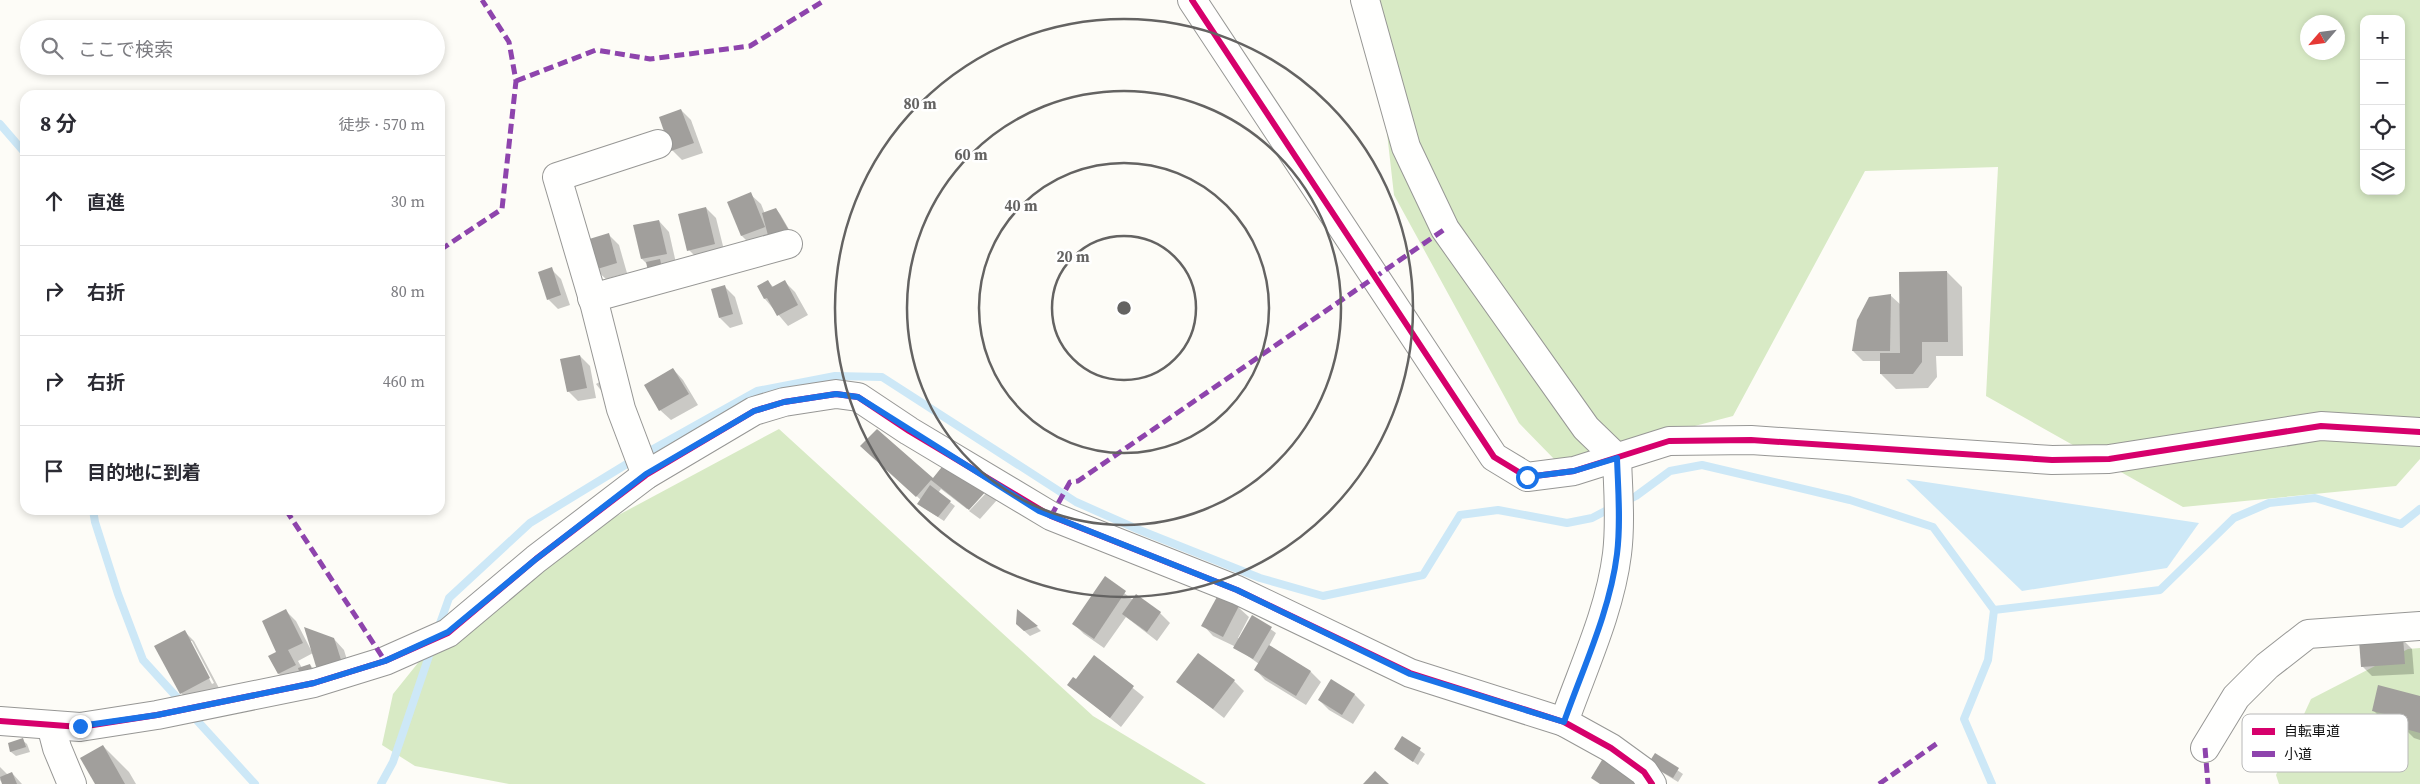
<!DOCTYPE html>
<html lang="ja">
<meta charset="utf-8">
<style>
body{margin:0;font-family:"Source Serif 4","Noto Sans JP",serif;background:#f7f7f7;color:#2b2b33}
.controls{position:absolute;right:15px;top:15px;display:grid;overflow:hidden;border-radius:10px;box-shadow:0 2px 8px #0003}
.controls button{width:45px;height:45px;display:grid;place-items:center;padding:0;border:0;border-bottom:1px solid #e1e1e2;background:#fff;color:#2b2b33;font:25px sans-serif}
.compass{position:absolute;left:2300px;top:15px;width:45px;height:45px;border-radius:50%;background:#fff;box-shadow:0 2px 8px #0003;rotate:242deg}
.stop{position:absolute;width:15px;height:15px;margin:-11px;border:4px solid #1a73e8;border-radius:50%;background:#fff}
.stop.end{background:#1a73e8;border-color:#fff;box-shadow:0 1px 5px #0008}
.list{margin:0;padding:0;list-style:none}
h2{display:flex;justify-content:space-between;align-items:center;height:65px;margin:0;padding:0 20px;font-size:21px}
h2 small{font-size:16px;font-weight:400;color:#7c7c81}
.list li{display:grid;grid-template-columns:32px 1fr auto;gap:15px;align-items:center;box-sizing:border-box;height:90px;padding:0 20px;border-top:1px solid #e1e1e2}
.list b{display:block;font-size:19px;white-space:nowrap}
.list em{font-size:16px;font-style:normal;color:#7c7c81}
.icon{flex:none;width:28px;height:28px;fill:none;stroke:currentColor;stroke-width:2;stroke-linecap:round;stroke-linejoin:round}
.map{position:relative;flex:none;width:2420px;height:784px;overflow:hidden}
.search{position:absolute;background:#fff;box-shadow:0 2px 8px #0003;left:20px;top:20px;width:425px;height:55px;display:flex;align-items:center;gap:12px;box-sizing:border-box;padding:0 18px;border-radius:28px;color:#7c7c81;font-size:19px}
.panel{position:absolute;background:#fff;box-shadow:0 2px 8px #0003;left:20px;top:90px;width:425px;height:425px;border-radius:15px}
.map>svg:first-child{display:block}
.forest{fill:#d8eac5;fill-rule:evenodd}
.water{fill:#cde8f7}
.shadow{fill:#0003;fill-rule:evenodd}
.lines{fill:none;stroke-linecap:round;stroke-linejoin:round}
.stream{stroke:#cde8f7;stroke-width:8}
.building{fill:#a19f9c}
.minor-casing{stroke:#979795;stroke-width:30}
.minor{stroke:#fffffe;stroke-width:28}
.quiet{stroke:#8e44ad;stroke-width:5;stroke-dasharray:10 5;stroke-linecap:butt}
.cycleway-casing{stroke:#fff;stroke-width:9}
.cycleway{stroke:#d6006c;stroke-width:6}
.route{stroke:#1a73e8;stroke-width:6}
.ring{fill:none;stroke:#646362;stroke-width:2.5}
.key{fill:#fff;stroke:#b8b8b8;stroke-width:1}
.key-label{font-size:14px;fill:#111}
.centre{fill:#646362;stroke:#fff;stroke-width:2.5}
.ring-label{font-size:15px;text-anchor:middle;font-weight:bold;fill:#646362;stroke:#fff;stroke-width:5;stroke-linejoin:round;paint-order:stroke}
</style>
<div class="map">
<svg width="2420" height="784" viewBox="0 0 2420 784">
<rect width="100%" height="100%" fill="#fdfcf7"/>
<g class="forest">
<path d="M 1372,0 L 2420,0 L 2420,459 L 2396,486 L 2183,507 L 1986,396 L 1998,167 L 1865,171 L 1733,416 L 1557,462 L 1519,423 L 1394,195 ZM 2364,19 L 2401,19 L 2401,191 L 2364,191 ZM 2308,22 L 2338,22 L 2338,52 L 2308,52 Z"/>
<polygon points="779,429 1093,716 1206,784 509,784 415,766 382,745 393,694 475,592"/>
<polygon points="2420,648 2420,784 2279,784 2276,775 2311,699 2408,649"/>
</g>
<polygon class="water" points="1906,479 2199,523 2167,568 2022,591"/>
<g class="shadow">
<polygon points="681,110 691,120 703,153 682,160 672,150"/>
<polygon points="750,194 761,204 765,214 776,209 780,214 794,238 752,246 742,236 728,202"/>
<polygon points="706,208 716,218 725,254 699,260 689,250"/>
<polygon points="659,221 669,232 676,263 666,272 648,265 642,259"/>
<polygon points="609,235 619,245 627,273 606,279 595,269"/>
<polygon points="551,269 561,279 570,305 558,309 548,299"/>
<polygon points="1947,272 1962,287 1963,356 1936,356 1937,377 1928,388 1896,389 1881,374 1881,361 1863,361 1853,351 1890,295 1901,305"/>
<polygon points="768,281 774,288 785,282 795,292 808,315 788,326 765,299 759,286"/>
<polygon points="725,287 735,297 743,324 730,328 720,318"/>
<polygon points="580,356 590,366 596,398 578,401 568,391"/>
<polygon points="673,369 683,380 698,405 671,420 660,410 646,385"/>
<polygon points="603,380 610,390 603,393 596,384"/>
<polygon points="872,456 933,479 985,491 967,509 941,489 938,493 955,506 944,521 924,508 919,503 921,500"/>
<polygon points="988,491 997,500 980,519 969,511"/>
<polygon points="1105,578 1133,600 1160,613 1170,623 1157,641 1126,617 1104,648 1084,634 1074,624"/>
<polygon points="1218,596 1238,607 1249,617 1238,638 1240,639 1253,617 1276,633 1269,646 1311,672 1321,682 1306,705 1265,680 1255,669 1259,664 1234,646 1213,636 1203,625"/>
<polygon points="286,611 296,621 311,650 334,639 344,650 352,676 313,653 298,661 302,668 310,665 315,670 289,684 279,674 270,657 278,652"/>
<polygon points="1018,611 1037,627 1041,631 1030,636 1022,629"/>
<path d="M 184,631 L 194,641 L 219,688 L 191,703 L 181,693 ZM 189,641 L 192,641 L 214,683 L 212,684 Z"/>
<polygon points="2402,639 2412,649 2414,674 2372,676 2362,666"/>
<polygon points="1094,657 1144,697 1121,727 1069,685 1076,681"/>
<polygon points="1331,680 1355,695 1365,705 1353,724 1329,710 1319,700"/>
<polygon points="1234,681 1244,691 1224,718 1178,682"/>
<polygon points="2420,697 2420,740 2414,738 2404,728 2404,726 2383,720 2373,710"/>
<polygon points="1403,738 1425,754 1418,765 1396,749"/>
<polygon points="22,740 27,744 30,752 16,756 11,752 9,744"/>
<polygon points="103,746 129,772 136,784 96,784"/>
<polygon points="1655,755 1683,774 1678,782 1655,768"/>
<polygon points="0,767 8,775 12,773 22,784 3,784 0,780"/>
</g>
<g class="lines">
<g class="stream">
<polyline points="0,124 25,153"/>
<polyline points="1624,502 1636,496 1670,471 1702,465 1850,500 1933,527 1994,610 1988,660 1964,719 1992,784"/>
<polyline points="93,510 95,522 118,594 143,660 183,704"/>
<polyline points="1994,610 2160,590 2234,518 2269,503 2315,498 2401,524 2420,509"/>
<polyline points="438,629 449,598 530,523 630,462 757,391 835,376 882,377 1076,502 1137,529 1260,578 1323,596 1423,575 1460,515 1498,510 1567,523 1592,518 1613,507"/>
<polyline points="192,715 255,784"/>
<polyline points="381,784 393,762 432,647"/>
</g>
</g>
<g class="building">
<polygon points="681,109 694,143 671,151 659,117"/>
<polygon points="751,192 765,227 741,236 727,202"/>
<polygon points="706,207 715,244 687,251 678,214"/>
<polygon points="776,208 791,234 769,239 762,213"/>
<polygon points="659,220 667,254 641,259 633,225"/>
<polygon points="609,233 617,263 594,270 586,240"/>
<polygon points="660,259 662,268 648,271 646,262"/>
<polygon points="552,267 561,295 547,300 538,272"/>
<polygon points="1947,271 1948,342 1922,342 1922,362 1913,374 1880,374 1880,353 1900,353 1899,272"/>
<polygon points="768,280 772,287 785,280 798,305 777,316 767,298 764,299 757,286"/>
<polygon points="725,285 733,314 719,318 711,289"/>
<polygon points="1891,294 1890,351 1852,351 1857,320 1869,297"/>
<polygon points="580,355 587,388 567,392 560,359"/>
<polygon points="673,368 689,394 659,411 644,385"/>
<polygon points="877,429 933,478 945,463 988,489 969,510 931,480 916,497 860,446"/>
<polygon points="930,485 951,501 938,517 917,504"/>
<polygon points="1105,576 1126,591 1094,639 1072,624"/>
<polygon points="1136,594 1161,612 1147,632 1122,614"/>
<polygon points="1218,595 1239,606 1223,637 1201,626"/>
<polygon points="286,609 303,643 288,650 296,665 278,674 268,656 276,652 262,621"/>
<polygon points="1017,609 1038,626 1024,631 1016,624"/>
<polygon points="1252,615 1272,627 1253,659 1233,648"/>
<polygon points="304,627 334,638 343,666 318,673"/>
<polygon points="185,630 210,678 180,694 154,646"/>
<polygon points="2403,637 2405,664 2361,667 2359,640"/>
<polygon points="1269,645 1311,671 1296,696 1254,670"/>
<polygon points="1198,653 1235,680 1213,709 1176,682"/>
<polygon points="1094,655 1134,686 1110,718 1067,685 1073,677 1076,679"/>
<polygon points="310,664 313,673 301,677 298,668"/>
<polygon points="1331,679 1355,694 1342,715 1318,700"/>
<polygon points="2378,685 2420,696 2420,733 2402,728 2405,719 2372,711"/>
<polygon points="1402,736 1421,748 1413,762 1394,749"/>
<polygon points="23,738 26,747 10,752 8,743"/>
<polygon points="103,745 125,784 95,784 80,758"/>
<polygon points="1655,753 1679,768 1673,778 1648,764"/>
<polygon points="1605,755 1650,784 1600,784 1591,778"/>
<polygon points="1375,771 1389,784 1363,784"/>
<polygon points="12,772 17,784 2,784 0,777"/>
</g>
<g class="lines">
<g class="minor-casing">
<g id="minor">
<polyline points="1192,0 1494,457 1527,477 1574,471 1669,441 1751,440 2052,460 2109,459 2321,426 2420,432"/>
<path d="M 1365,0 L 1406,147 L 1445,229 L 1586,428 L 1617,458 C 1618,490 1621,522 1617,554 C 1610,611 1583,668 1564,722"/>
<polyline points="592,298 788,244"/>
<polyline points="646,475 621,409 595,306 557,177 658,144"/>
<polyline points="0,721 80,727 157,715 314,683 385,661 448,633 536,559 646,475 754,411 784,402 836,394 858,397 909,431 1051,516 1237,590 1410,673 1564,722 1611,748 1644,772 1652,784"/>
<polyline points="51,725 57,748 72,784"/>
<polyline points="2205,748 2236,697 2267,666 2308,634 2420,626"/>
</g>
</g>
<use href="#minor" class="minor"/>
<g class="quiet">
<polyline points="516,81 596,50 650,59 750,46 825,0"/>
<polyline points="440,250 502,209 516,81 509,42 482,0"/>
<polyline points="286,510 385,661"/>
<polyline points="1051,516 1070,482 1078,481 1445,229"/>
<polyline points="2205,748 2208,784"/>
<polyline points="1879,784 1939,742"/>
</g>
<g class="cycleway-casing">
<g id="cycleway">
<polyline points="1192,0 1494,457 1527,477 1574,471 1669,441 1751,440 2052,460 2109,459 2321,426 2420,432"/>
<polyline points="0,721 80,727 157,715 314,683 385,661 448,633 536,559 646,475 754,411 784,402 836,394 858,397 909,431 1051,516 1237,590 1410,673 1564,722 1611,748 1644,772 1652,784"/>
</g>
</g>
<use href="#cycleway" class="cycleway"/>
</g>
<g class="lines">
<path class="route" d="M 80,726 L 157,715 L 314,683 L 385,661 L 448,632 L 536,559 L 646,474 L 754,411 L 784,402 L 836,394 L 858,397 L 1039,511 L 1237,590 L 1410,674 L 1564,722 C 1583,668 1610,611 1617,554 C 1621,522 1618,489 1617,458 L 1574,471 L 1527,477"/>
</g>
<g class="ring">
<circle cx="1124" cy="308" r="72"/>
<circle cx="1124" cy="308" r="145"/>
<circle cx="1124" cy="308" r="217"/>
<circle cx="1124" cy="308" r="289"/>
</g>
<rect x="2242" y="714" width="166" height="58" rx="8" class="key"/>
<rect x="2252" y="728" width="23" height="7" fill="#d6006c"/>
<rect x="2252" y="751" width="23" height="6" fill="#8e44ad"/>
<g class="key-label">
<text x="2284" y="736">自転車道</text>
<text x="2284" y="759">小道</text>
</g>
<circle cx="1124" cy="308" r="8" class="centre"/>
<g class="ring-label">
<text x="920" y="109">80 m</text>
<text x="971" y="160">60 m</text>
<text x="1021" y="211">40 m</text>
<text x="1073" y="262">20 m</text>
</g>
</svg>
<div class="controls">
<button>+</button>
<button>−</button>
<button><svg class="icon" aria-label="locate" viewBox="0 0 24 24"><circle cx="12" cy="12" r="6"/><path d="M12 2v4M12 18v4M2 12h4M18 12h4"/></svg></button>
<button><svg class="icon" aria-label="layers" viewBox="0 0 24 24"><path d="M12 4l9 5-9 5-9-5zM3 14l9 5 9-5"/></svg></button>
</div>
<svg class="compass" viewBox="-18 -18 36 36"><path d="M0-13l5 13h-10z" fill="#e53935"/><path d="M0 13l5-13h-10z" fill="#7c7c81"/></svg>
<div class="stop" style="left:1527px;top:477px"></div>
<div class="stop end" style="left:80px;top:726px"></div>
<div class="search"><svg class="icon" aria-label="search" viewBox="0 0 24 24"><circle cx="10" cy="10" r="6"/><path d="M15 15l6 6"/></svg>ここで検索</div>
<section class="panel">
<h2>8 分<small>徒歩 · 570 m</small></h2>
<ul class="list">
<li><svg class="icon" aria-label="ahead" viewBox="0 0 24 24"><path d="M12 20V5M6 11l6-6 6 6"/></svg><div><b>直進</b></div><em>30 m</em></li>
<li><svg class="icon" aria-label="right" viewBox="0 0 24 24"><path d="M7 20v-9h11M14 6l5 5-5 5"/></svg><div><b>右折</b></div><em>80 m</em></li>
<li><svg class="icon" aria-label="right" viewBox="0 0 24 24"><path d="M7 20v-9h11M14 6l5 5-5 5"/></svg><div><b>右折</b></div><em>460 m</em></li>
<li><svg class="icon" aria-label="arrive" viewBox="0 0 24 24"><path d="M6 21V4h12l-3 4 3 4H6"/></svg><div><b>目的地に到着</b></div></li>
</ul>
</section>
</div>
